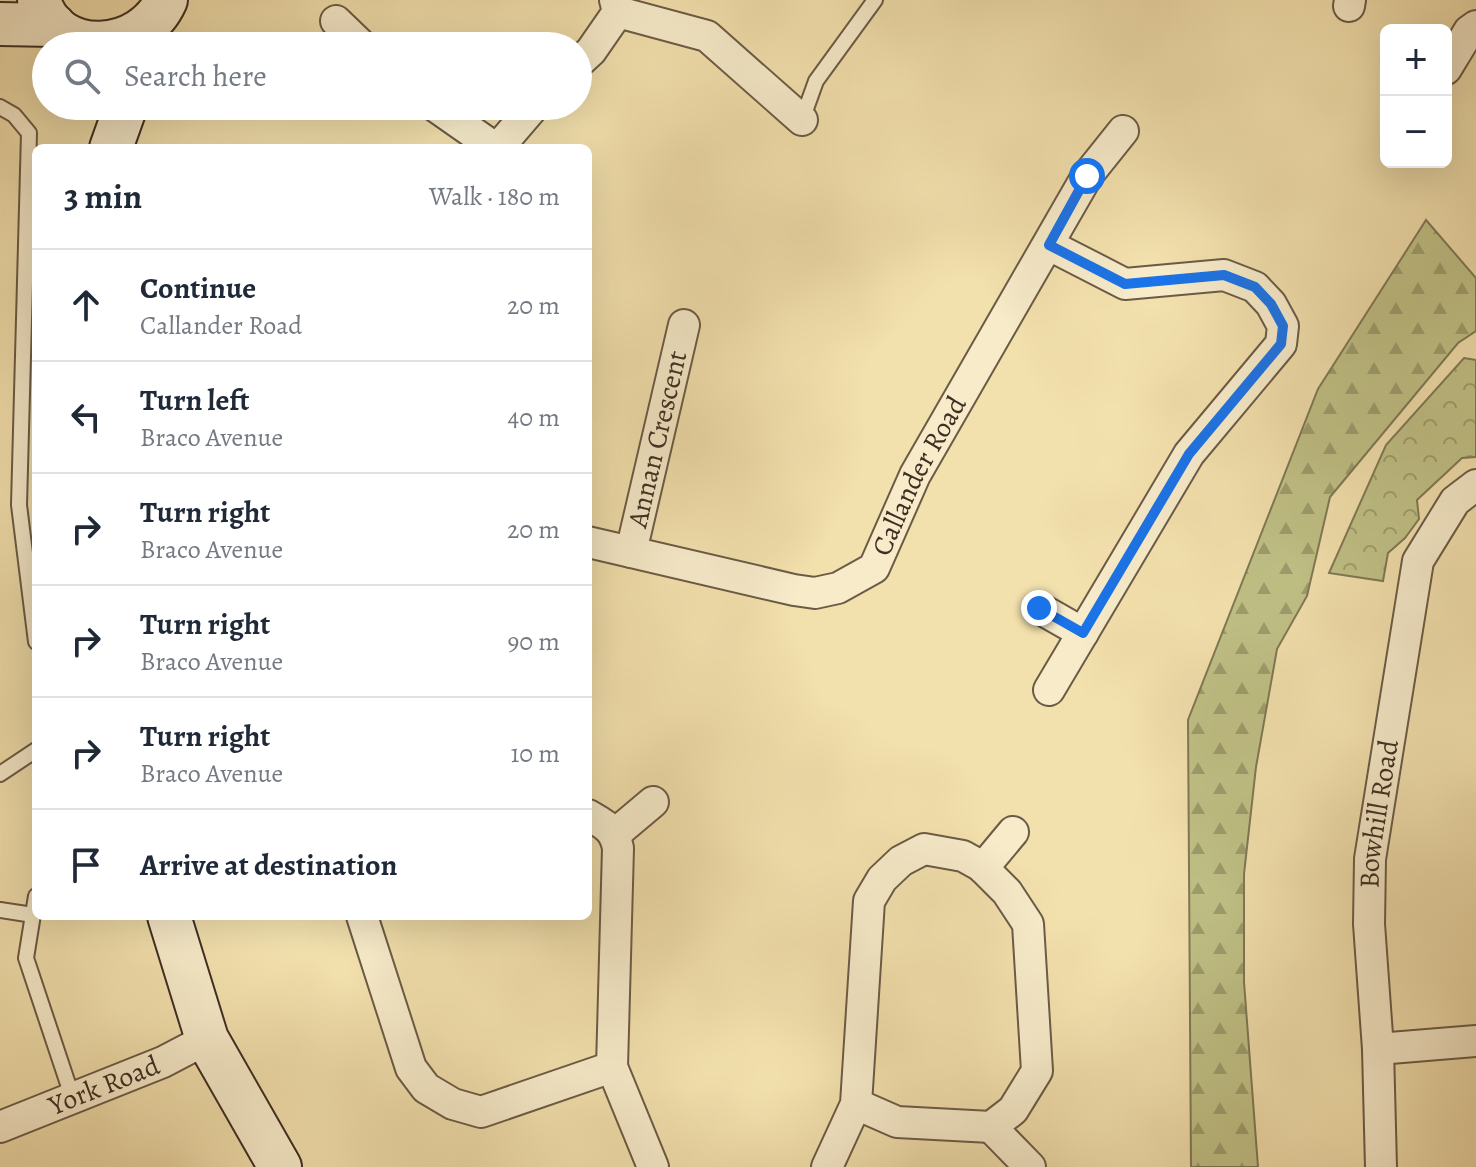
<!DOCTYPE html>
<meta charset="utf-8">
<style>
body{margin:0;font-family:Alegreya,serif;background:#f2f2f3;color:#1f2937}
.controls{position:absolute;right:24px;top:24px;display:grid;overflow:hidden;border-radius:12px;box-shadow:0 8px 32px #0002}
.controls button{width:72px;height:72px;display:grid;place-items:center;padding:0;border:0;border-bottom:2px solid #e0e1e3;background:#fff;color:#1f2937;font:40px sans-serif}
.stop{position:absolute;width:24px;height:24px;margin:-18px;border:6px solid #1a73e8;border-radius:50%;background:#fff}
.stop.end{background:#1a73e8;border-color:#fff;box-shadow:0 2px 8px #0008}
.list{margin:0;padding:0;list-style:none}
h2{display:flex;justify-content:space-between;align-items:center;height:104px;margin:0;padding:0 32px;font-size:34px}
h2 small{font-size:26px;font-weight:400;color:#747a83}
.list li{display:grid;grid-template-columns:52px 1fr auto;gap:24px;align-items:center;box-sizing:border-box;height:112px;padding:0 32px;border-top:2px solid #e0e1e3}
.list b{display:block;font-size:30px;white-space:nowrap}
.list p{margin:0;font-size:26px;white-space:nowrap;color:#747a83}
.list em{font-size:26px;font-style:normal;color:#747a83}
.icon{flex:none;width:44px;height:44px;fill:none;stroke:currentColor;stroke-width:2;stroke-linecap:round;stroke-linejoin:round}
.map{position:relative;flex:none;width:1476px;height:1167px;overflow:hidden}
.search{position:absolute;background:#fff;box-shadow:0 8px 32px #0002;left:32px;top:32px;width:560px;height:88px;display:flex;align-items:center;gap:20px;box-sizing:border-box;padding:0 28px;border-radius:44px;color:#747a83;font-size:30px}
.panel{position:absolute;background:#fff;box-shadow:0 8px 32px #0002;left:32px;top:144px;width:560px;height:776px;border-radius:12px}
.map>svg:first-child{display:block}
.forest{fill:url(#forest-firs);stroke:#7f7855;stroke-width:2}
.park{fill:url(#park-crowns);stroke:#7f7855;stroke-width:2}
.lines{fill:none;stroke-linecap:round;stroke-linejoin:round}
.lane-casing{stroke:#6b5b46;stroke-width:18}
.street-casing{stroke:#6b5b46;stroke-width:34}
.secondary-casing{stroke:#3e2f24;stroke-width:46}
.lane{stroke:#f7ebca;stroke-width:14}
.street{stroke:#f7ebca;stroke-width:30}
.secondary{stroke:#f7ebca;stroke-width:42}
.route{stroke:#1a73e8;stroke-width:10}
.labels{text-anchor:middle;dominant-baseline:central;stroke-width:6;stroke-linejoin:round;paint-order:stroke}
.street-label{font-size:28px;fill:#3e2f24;stroke:#f7ebca}
</style>
<div class="map">
<svg width="1476" height="1167" viewBox="0 0 1476 1167">
<defs>
<pattern id="forest-firs" width="22" height="20" patternUnits="userSpaceOnUse" patternTransform="scale(2)"><rect width="22" height="20" fill="#c0c186"/><path d="M5 1l3.5 6h-7zM16 11l3.5 6h-7z" fill="#9d9d6d"/></pattern>
<pattern id="park-crowns" width="20" height="18" patternUnits="userSpaceOnUse" patternTransform="scale(2)"><rect width="20" height="18" fill="#c0c186"/><path d="M2 6a3 3 0 1 1 6 0M12 15a3 3 0 1 1 6 0" fill="none" stroke="#9d9d6d"/></pattern>
</defs>
<rect width="100%" height="100%" fill="#f2e0ad"/>
<filter id="stains"><feTurbulence type="fractalNoise" baseFrequency=".0025" numOctaves="4"/><feColorMatrix values="0 0 0 0 .2 0 0 0 0 .09 0 0 0 0 .02 0 0 0 .5 -.17"/></filter>
<radialGradient id="worn" r=".72"><stop offset=".6" stop-color="#630" stop-opacity="0"/><stop offset="1" stop-color="#630" stop-opacity=".3"/></radialGradient>
<polygon class="forest" points="1426,220 1476,278 1476,331 1458,343 1330,497 1307,596 1277,649 1256,767 1244,874 1244,982 1258,1167 1191,1167 1188,720 1318,389"/>
<polygon class="park" points="1464,358 1476,360 1476,457 1462,458 1417,500 1419,519 1405,538 1388,553 1383,581 1329,573 1386,445"/>
<g class="lines">
<g class="lane-casing">
<g id="lane">
<polyline points="0,107 14,115 29,133 19,505 36,642"/>
<polyline points="802,120 816,81 875,0"/>
<polyline points="0,774 36,750"/>
<polyline points="36,896 26,958 73,1099"/>
<polyline points="0,910 33,915"/>
</g>
</g>
<g class="street-casing">
<g id="street">
<polyline points="1349,6 1350,0"/>
<polyline points="618,12 707,36 802,120"/>
<polyline points="336,21 362,46"/>
<polyline points="578,63 591,51 618,12 615,0"/>
<polyline points="1446,69 1469,31 1476,26"/>
<polyline points="435,106 495,148"/>
<polyline points="498,148 534,106"/>
<polyline points="1049,245 1125,284 1224,275 1255,287 1271,304 1283,326 1281,344 1189,454 1049,690"/>
<path id="s1" d="M 588,542 L 794,590 L 815,593 L 838,588 L 874,568 L 915,475 L 1087,176 L 1123,131"/>
<path id="s2" d="M 631,552 L 684,325"/>
<polyline points="1039,608 1083,633"/>
<path d="M 588,815 C 605,825 614,828 618,848 L 612,1067 L 653,1167"/>
<polyline points="615,834 653,802"/>
<polyline points="983,868 1013,832"/>
<polyline points="362,916 411,1068 426,1088 453,1104 481,1112 612,1067"/>
<polyline points="1378,1049 1476,1041"/>
<path id="s3" d="M 0,1127 L 163,1062 L 207,1039"/>
<polyline points="991,1127 1030,1167"/>
<polyline points="827,1167 856,1104 869,901 882,879 901,861 924,849 963,856 981,866 1007,892 1028,924 1037,1071 1013,1110 991,1127 897,1122 856,1104"/>
<path id="s4" d="M 1381,1167 L 1378,1049 L 1369,924 L 1370,859 L 1418,561 L 1455,501 L 1476,485"/>
</g>
</g>
<g class="secondary-casing">
<g id="secondary">
<path d="M 39,0 C 57,61 143,53 166,0"/>
<polyline points="0,24 54,25"/>
<polyline points="111,148 126,106"/>
<polyline points="169,916 207,1039 280,1167"/>
</g>
</g>
<use href="#lane" class="lane"/>
<use href="#street" class="street"/>
<use href="#secondary" class="secondary"/>
</g>
<g class="lines">
<polyline class="route" points="1039,608 1083,633 1189,454 1281,344 1283,326 1271,304 1255,287 1224,275 1125,284 1049,245 1087,176"/>
</g>
<g class="labels">
<g class="street-label">
<text stroke="none"><textPath href="#s2" startOffset="116">Annan Crescent</textPath></text>
<text stroke="none"><textPath href="#s1" startOffset="400">Callander Road</textPath></text>
<text stroke="none"><textPath href="#s4" startOffset="354">Bowhill Road</textPath></text>
<text stroke="none"><textPath href="#s3" startOffset="112">York Road</textPath></text>
</g>
</g>
<rect width="100%" height="100%" filter="url(#stains)"/>
<rect width="100%" height="100%" fill="url(#worn)"/>
</svg>
<div class="controls">
<button>+</button>
<button>−</button>
</div>
<div class="stop" style="left:1087px;top:176px"></div>
<div class="stop end" style="left:1039px;top:608px"></div>
<div class="search"><svg class="icon" aria-label="search" viewBox="0 0 24 24"><circle cx="10" cy="10" r="6"/><path d="M15 15l6 6"/></svg>Search here</div>
<section class="panel">
<h2>3 min<small>Walk · 180 m</small></h2>
<ul class="list">
<li><svg class="icon" aria-label="ahead" viewBox="0 0 24 24"><path d="M12 20V5M6 11l6-6 6 6"/></svg><div><b>Continue</b><p>Callander Road</p></div><em>20 m</em></li>
<li><svg class="icon" aria-label="left" viewBox="0 0 24 24"><path d="M17 20v-9H6M10 6l-5 5 5 5"/></svg><div><b>Turn left</b><p>Braco Avenue</p></div><em>40 m</em></li>
<li><svg class="icon" aria-label="right" viewBox="0 0 24 24"><path d="M7 20v-9h11M14 6l5 5-5 5"/></svg><div><b>Turn right</b><p>Braco Avenue</p></div><em>20 m</em></li>
<li><svg class="icon" aria-label="right" viewBox="0 0 24 24"><path d="M7 20v-9h11M14 6l5 5-5 5"/></svg><div><b>Turn right</b><p>Braco Avenue</p></div><em>90 m</em></li>
<li><svg class="icon" aria-label="right" viewBox="0 0 24 24"><path d="M7 20v-9h11M14 6l5 5-5 5"/></svg><div><b>Turn right</b><p>Braco Avenue</p></div><em>10 m</em></li>
<li><svg class="icon" aria-label="arrive" viewBox="0 0 24 24"><path d="M6 21V4h12l-3 4 3 4H6"/></svg><div><b>Arrive at destination</b></div></li>
</ul>
</section>
</div>
